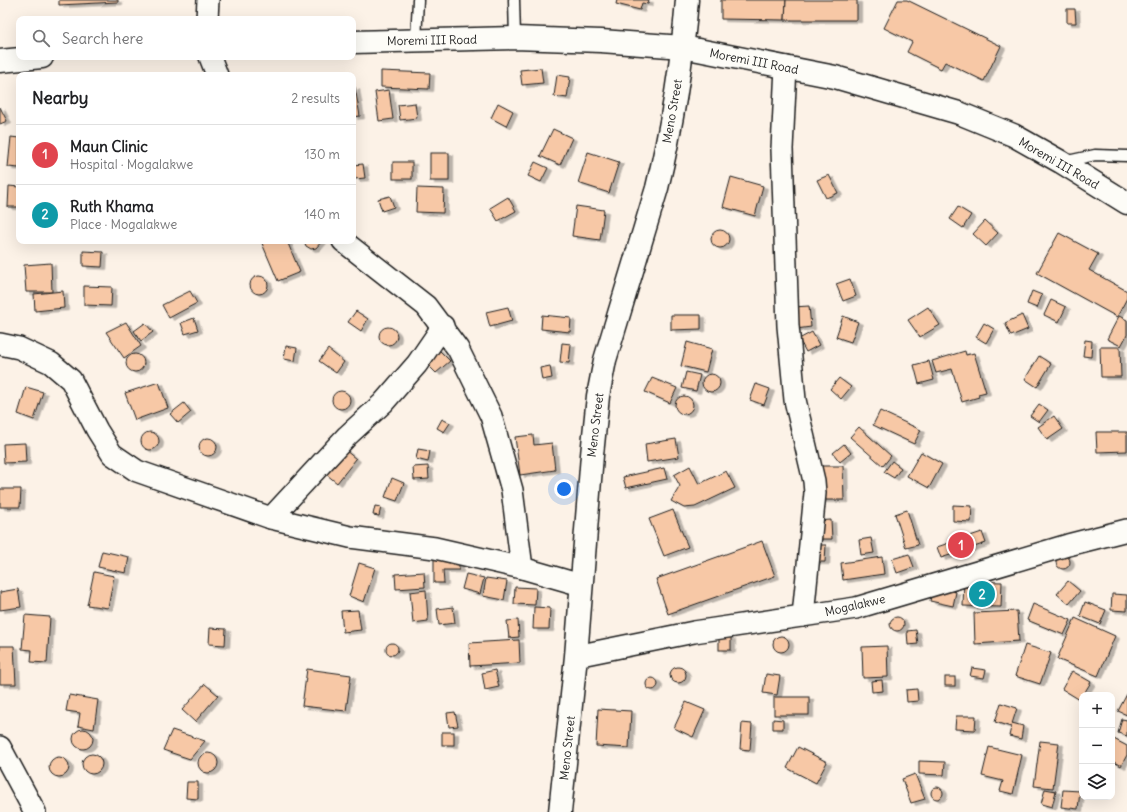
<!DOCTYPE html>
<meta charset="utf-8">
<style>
body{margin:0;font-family:Delius,sans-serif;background:#f2f2f2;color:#202124}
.controls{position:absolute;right:12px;bottom:12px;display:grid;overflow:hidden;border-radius:8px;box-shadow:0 4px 16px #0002}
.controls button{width:36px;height:36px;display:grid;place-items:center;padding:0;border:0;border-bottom:1px solid #e0e0e0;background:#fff;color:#202124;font:20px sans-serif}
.you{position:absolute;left:564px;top:489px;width:14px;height:14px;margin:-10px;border:3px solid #fff;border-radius:50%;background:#1a73e8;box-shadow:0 0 0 6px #1a73e833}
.badge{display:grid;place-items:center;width:26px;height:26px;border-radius:50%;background:#d1495b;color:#fff;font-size:13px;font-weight:700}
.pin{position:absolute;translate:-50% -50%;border:2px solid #fff;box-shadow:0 1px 4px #0006}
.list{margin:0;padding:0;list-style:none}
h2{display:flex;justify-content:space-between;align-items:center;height:52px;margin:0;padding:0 16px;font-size:17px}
h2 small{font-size:13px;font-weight:400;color:#757577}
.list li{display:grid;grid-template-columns:26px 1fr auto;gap:12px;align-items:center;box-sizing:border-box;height:60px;padding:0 16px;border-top:1px solid #e0e0e0}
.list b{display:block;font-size:15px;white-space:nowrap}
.list p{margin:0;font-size:13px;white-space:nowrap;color:#757577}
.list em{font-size:13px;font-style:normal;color:#757577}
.icon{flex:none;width:22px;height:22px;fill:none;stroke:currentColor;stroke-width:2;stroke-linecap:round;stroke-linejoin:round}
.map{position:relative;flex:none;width:1127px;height:812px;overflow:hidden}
.search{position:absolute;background:#fff;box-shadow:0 4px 16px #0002;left:16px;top:16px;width:340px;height:44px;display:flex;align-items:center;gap:10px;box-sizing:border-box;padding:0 14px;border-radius:8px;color:#757577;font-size:15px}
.panel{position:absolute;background:#fff;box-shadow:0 4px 16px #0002;left:16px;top:72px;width:340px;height:172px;border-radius:8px}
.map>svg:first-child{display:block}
.building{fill:#f7c8a6;stroke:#1c1c1c;filter:url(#shadow)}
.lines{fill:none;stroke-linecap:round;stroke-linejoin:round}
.lane-casing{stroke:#1c1c1c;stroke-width:13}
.street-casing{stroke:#1c1c1c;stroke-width:24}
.secondary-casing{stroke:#1c1c1c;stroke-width:25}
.lane{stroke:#fdfcf7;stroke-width:10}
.street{stroke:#fdfcf7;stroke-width:21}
.secondary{stroke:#fdfcf7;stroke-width:22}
.labels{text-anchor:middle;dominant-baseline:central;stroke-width:3.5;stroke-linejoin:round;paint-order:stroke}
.street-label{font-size:12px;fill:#1c1c1c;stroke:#fdfcf7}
</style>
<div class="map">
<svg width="1127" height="812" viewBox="0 0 1127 812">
<defs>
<filter id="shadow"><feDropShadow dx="4.5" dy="2.5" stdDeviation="0" flood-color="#0004"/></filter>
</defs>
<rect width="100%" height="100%" fill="#fcf2e7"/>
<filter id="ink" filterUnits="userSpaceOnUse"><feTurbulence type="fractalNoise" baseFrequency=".025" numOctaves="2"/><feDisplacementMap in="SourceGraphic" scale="8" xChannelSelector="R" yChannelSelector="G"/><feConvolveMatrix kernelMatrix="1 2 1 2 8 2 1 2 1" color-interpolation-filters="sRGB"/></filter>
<g filter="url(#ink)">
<g class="building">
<polygon points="59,0 118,0 118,2 59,5"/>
<polygon points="617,0 649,0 648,4 642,3 640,10 616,4"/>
<polygon points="721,0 786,0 785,20 721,19"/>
<polygon points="786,0 857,0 857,20 785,20"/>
<polygon points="898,0 907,0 1001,46 984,81 945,62 941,69 907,52 912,42 884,28"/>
<polygon points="1067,9 1075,9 1076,23 1067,23"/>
<polygon points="541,68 543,83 522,85 520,70"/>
<polygon points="381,71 430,73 429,89 381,87"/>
<polygon points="557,75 570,77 567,98 554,96"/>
<polygon points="353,87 355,87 360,116 353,117"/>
<polygon points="389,90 393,119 379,121 375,92"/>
<polygon points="415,103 417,118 400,120 398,105"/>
<polygon points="498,103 513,111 506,126 491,118"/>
<polygon points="0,107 7,121 0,124"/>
<polygon points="553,129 572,138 560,165 540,156"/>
<polygon points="11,137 19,138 19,168 8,167"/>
<polygon points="588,152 619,162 609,193 578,183"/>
<rect x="430" y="153" width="19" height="28"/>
<rect x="393" y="162" width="19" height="17"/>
<polygon points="535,162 548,168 541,182 528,176"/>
<polygon points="363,164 365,178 355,179 353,165"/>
<polygon points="829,175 838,193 826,198 817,180"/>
<polygon points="731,177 763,186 755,216 723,207"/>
<polygon points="9,186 19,187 19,207 8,207"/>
<polygon points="417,188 444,189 443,213 416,212"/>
<polygon points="390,196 394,207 382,211 378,199"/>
<polygon points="508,197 516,211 498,221 490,208"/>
<polygon points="576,206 604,210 600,240 572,236"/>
<polygon points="958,207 971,215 963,228 950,219"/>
<polygon points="985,221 998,233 986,246 973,234"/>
<circle cx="720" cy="239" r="9"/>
<polygon points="1059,233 1098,254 1089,270 1127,291 1127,298 1117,317 1037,273"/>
<polygon points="261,241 287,241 300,272 278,281"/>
<polygon points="304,241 322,241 316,248 311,249 306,246"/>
<polygon points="83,251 103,252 102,267 83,266"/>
<polygon points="51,263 52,292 26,292 24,265"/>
<circle cx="259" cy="285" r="9"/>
<polygon points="850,279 856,296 843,301 836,284"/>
<polygon points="84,286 112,287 111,306 84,305"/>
<polygon points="63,291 64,308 35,311 34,294"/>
<polygon points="190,291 197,303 169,318 162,305"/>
<polygon points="1032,291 1042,295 1037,308 1027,304"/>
<polygon points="1051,300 1066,307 1059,322 1044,315"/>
<polygon points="809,306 811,327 796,329 793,307"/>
<polygon points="508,307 512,321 490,327 486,312"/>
<polygon points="928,307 940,325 920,337 908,320"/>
<polygon points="356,311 368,319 361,331 348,322"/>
<polygon points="542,315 571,318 570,332 541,329"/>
<polygon points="671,315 701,315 701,329 671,330"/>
<polygon points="1022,315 1028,329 1011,336 1005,323"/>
<polygon points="843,316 858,322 851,342 836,337"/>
<polygon points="1119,316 1127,320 1127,335 1121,346 1107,339"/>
<polygon points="194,318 198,330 185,334 181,323"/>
<polygon points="126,322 141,346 124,358 106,332"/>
<polygon points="145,323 153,332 141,341 134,331"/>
<polygon points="984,323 994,329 986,343 976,337"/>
<circle cx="388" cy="336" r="9"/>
<polygon points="812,332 819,345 806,352 799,339"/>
<polygon points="1085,340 1092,341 1091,357 1083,356"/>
<polygon points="687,342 712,349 706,372 681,366"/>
<polygon points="562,343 571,344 569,363 560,362"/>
<polygon points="286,346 297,348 295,361 284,359"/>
<polygon points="1100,347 1120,347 1121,377 1101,377"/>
<polygon points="437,348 450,361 436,373 424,361"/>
<polygon points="328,349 344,362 336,373 319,361"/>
<polygon points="965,351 966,355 974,353 986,392 978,394 979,397 962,402 952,369 936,373 932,361"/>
<circle cx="135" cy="363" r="9"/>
<polygon points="1039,356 1051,364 1037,387 1025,379"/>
<polygon points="929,361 934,380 919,384 914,365"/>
<polygon points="550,366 552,378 542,380 540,368"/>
<polygon points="686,372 700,375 696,391 682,388"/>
<circle cx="711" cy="383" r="9"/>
<polygon points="652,378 677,388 670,403 645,392"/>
<polygon points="839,378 851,387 841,399 830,389"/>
<polygon points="159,382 168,408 135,420 125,393"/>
<polygon points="756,384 770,389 764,405 750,400"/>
<polygon points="26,387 43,392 34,420 18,414"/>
<circle cx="341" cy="400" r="9"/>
<circle cx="684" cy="405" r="9"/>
<polygon points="184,403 191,412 178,423 170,414"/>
<polygon points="1039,404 1048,410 1039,422 1030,416"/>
<polygon points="880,411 921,430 914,444 873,425"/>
<polygon points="1054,416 1063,429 1047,440 1038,427"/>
<polygon points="442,419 450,423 444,432 437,428"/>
<polygon points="859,427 891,456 883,466 850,437"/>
<polygon points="1096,432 1127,432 1127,451 1097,452"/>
<circle cx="150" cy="441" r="9"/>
<polygon points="533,435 534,445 552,443 555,470 520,475 515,437"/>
<circle cx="208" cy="447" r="9"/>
<polygon points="676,439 679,457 647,462 645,444"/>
<polygon points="25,443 26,462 4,463 3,444"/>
<polygon points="844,444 851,453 840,462 833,453"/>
<polygon points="340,446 356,459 337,483 321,470"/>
<polygon points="418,449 430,451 428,462 416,459"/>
<polygon points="921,452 942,464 929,488 907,476"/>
<polygon points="892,461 901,468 894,478 884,472"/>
<polygon points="428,466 429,479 414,480 413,467"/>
<polygon points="690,466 699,484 726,471 735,488 695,507 684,508 671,501 680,486 674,475"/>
<polygon points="819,466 843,466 844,500 820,500"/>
<polygon points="664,468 667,479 626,488 623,477"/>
<polygon points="392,478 404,483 397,501 385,497"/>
<polygon points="0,489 21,489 20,507 0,507"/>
<polygon points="953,505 972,506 971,522 953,521"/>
<polygon points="375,506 381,507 379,516 373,515"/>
<polygon points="673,510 688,547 664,556 649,519"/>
<polygon points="907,510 918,545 906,548 895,514"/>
<polygon points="831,520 832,539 815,539 814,521"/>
<polygon points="982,532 986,543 941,558 937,547"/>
<polygon points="871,538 874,553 861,555 859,540"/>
<polygon points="762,541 775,576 668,614 656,579"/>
<polygon points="810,545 826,545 825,562 810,562"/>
<polygon points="102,551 129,557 126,573 98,567"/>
<polygon points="909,554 914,567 897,573 892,559"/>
<circle cx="1063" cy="562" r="7"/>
<polygon points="434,557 459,557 459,570 443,570 444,583 434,583"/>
<polygon points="882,557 884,574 843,580 841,563"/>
<polygon points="359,563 375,568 364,602 349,596"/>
<polygon points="94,572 114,576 108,608 87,605"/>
<polygon points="424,572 425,587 396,589 395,574"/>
<polygon points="466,574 484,578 480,594 462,589"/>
<polygon points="486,578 507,581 504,600 483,596"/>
<polygon points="964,581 1002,582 1001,607 963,606"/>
<polygon points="1068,581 1080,591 1069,604 1057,594"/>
<polygon points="515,587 536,588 535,605 514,604"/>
<polygon points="933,587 956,592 953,606 930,601"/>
<polygon points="18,589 21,607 0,610 0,592"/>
<polygon points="426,590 428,621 413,623 410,592"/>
<polygon points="1112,594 1127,595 1127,611 1111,610"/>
<polygon points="1085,602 1106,610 1100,624 1080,616"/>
<polygon points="1033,604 1071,620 1064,635 1027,620"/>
<polygon points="453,607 455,623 439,625 437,609"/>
<polygon points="534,607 550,608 549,629 533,629"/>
<polygon points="358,610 361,630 343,632 341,611"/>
<polygon points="1017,611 1019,641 975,644 974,613"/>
<polygon points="25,615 50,617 47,663 31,662 32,650 22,649"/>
<circle cx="897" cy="624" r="7"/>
<polygon points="1075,618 1115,636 1098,676 1057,659"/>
<polygon points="518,620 519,637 509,638 507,621"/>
<polygon points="210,628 226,629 225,645 209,644"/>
<polygon points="916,630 918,644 908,645 907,631"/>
<circle cx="781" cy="644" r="8"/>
<rect x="719" y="637" width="12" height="13"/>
<polygon points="519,640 520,663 470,666 469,643"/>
<circle cx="392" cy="649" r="6"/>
<polygon points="1025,645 1051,653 1040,684 1015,676"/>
<polygon points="0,646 14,646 16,684 0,684"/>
<polygon points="887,646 888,677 863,678 862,647"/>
<circle cx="678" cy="675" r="8"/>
<polygon points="972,668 986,670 984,678 970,676"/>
<polygon points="307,669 351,675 346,711 302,706"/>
<polygon points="495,670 499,687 485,690 482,673"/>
<polygon points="1072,671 1091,682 1080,700 1062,689"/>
<polygon points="766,674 780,676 777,695 763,693"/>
<rect x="945" y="677" width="10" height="9"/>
<circle cx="652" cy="684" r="6"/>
<polygon points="882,680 883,691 872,692 871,681"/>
<polygon points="205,684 218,695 195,722 182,710"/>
<polygon points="917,689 918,701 907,702 906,690"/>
<polygon points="1127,694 1127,715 1118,711"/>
<polygon points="69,695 98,700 94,729 78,726 80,713 66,711"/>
<rect x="774" y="697" width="35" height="18"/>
<polygon points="686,702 705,710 693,737 674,728"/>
<polygon points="1001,703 1017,708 1011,727 995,722"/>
<polygon points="598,709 631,711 629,748 596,746"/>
<polygon points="455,712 458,726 449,727 447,713"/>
<polygon points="956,716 976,716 975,730 955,729"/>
<polygon points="773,719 783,720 783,729 773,729"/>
<polygon points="1122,719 1127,720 1127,736 1118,733"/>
<polygon points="742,723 752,724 750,750 740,749"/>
<polygon points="1012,723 1023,726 1021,739 1009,736"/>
<circle cx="83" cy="739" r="10"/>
<polygon points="172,730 205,741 190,759 163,750"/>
<rect x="442" y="732" width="12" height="13"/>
<polygon points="1112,738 1127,746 1127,755 1121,766 1112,761"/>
<polygon points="1040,741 1059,743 1053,788 1034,786"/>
<polygon points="798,747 827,762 816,783 787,768"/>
<polygon points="989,747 1022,755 1013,794 1000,791 1003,781 982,776"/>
<circle cx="208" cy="763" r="10"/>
<circle cx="92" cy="764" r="10"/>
<circle cx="59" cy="767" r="10"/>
<polygon points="919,761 945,762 944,775 919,774"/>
<polygon points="915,774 925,799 911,803 902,779"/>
<polygon points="187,782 198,782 198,799 186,798"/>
<circle cx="937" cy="793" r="6"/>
<polygon points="1045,789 1056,791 1052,807 1041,804"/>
<polygon points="1063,790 1080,791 1078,809 1061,807"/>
</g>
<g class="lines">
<g class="lane-casing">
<g id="lane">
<polyline points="514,0 515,38"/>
<polyline points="416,40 418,0"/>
<polyline points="1063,162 1095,155 1127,156"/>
</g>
</g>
<g class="street-casing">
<g id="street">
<polyline points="207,19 208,0"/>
<polyline points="210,57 217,75"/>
<polyline points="786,67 782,149 788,326 795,400 814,481 815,493 803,616"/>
<polyline points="343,241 426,306 458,349 491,416 512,490 522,568"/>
<polyline points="0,344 19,348 51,363 71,380 97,430 112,454 137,471 271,518 350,537 435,548 522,568 581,585"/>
<polyline points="271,518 347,436 383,403 417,364 443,326"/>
<polyline points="576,656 694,632 856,608 1068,545 1127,530"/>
<polyline points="0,747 35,812"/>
</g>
</g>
<g class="secondary-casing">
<g id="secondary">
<polyline points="353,42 515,38 601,41 683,47 835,77 959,113 1013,135 1061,162 1127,203"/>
<polyline points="0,61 42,57"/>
<path d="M 560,812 L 576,656 L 592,455 L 598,396 L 605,360 L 657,188 C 672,126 682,63 687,0"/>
</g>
</g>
<use href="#lane" class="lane"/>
<use href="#street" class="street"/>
<use href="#secondary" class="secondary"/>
</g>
</g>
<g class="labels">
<g class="street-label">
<text transform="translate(432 40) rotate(-1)">Moremi III Road</text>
<text transform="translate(754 61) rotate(11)">Moremi III Road</text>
<text transform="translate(672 111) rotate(-80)">Meno Street</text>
<text transform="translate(1059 163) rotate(30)">Moremi III Road</text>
<text transform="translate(595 425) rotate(-83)">Meno Street</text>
<text transform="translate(855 605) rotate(-13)">Mogalakwe</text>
<text transform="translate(567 748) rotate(-84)">Meno Street</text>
</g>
</g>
</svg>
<div class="controls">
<button>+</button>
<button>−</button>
<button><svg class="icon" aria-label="layers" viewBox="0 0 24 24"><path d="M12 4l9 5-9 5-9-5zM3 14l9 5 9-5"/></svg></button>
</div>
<div class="you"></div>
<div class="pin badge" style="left:961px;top:545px;background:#e0444e">1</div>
<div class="pin badge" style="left:982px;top:594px;background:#0f9aa8">2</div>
<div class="search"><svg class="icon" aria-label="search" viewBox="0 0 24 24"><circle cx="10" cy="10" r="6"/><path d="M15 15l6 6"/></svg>Search here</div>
<section class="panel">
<h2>Nearby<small>2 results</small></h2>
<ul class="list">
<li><span class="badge" style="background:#e0444e">1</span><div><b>Maun Clinic</b><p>Hospital · Mogalakwe</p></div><em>130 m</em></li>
<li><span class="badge" style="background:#0f9aa8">2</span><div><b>Ruth Khama</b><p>Place · Mogalakwe</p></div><em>140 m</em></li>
</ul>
</section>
</div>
